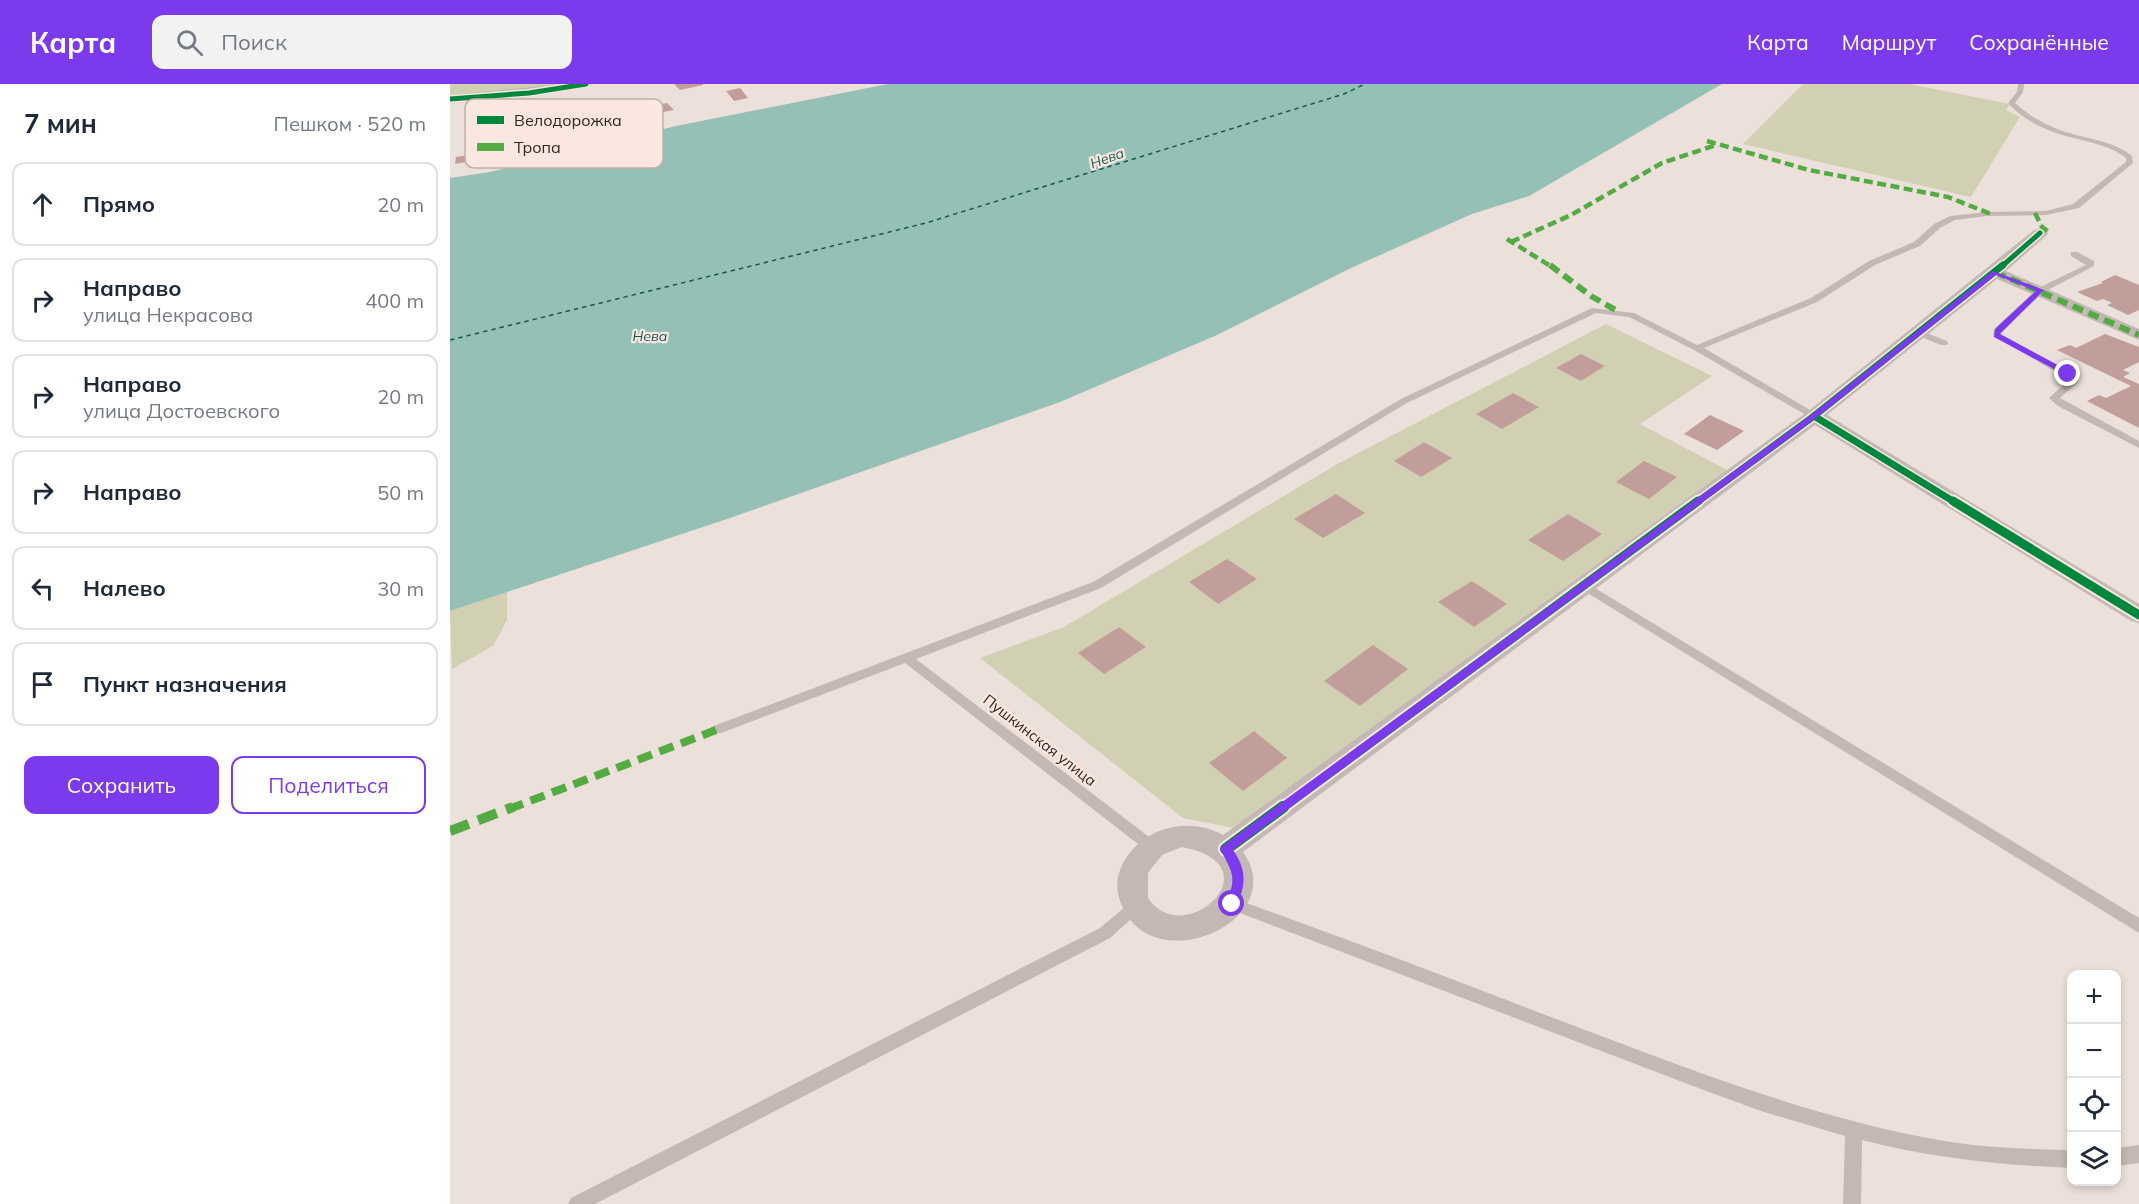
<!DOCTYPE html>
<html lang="ru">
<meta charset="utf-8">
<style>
body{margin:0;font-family:Mulish,sans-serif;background:#f2f2f3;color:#1f2937}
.controls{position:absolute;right:18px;bottom:18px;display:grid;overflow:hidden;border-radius:12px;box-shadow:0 3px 9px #0003}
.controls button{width:54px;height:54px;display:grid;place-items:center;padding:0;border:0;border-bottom:2px solid #e0e1e3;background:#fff;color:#1f2937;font:30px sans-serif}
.stop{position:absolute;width:18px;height:18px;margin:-14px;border:4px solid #7c3aed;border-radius:50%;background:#fff}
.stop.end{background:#7c3aed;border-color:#fff;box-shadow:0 2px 6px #0008}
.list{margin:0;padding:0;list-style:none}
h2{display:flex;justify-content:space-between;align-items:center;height:78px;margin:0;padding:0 24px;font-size:26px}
h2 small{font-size:20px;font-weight:400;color:#747a83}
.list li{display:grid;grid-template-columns:39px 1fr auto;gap:18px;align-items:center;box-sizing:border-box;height:84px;margin:0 12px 12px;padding:0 12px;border:2px solid #e0e1e3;border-radius:12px}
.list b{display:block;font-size:22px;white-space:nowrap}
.list p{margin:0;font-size:20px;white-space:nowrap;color:#747a83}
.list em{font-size:20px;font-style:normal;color:#747a83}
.actions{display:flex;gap:12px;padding:18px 24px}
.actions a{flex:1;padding:14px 0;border:2px solid #7c3aed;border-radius:12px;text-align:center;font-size:21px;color:#7c3aed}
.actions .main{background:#7c3aed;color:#fff}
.icon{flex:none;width:33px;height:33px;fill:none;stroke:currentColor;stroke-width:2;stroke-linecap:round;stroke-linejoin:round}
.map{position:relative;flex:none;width:1689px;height:1120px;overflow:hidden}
header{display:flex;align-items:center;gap:36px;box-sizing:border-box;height:84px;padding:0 30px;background:#7c3aed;color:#fff}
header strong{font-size:28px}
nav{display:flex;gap:33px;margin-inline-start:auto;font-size:21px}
.search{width:420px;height:54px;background:#f2f2f3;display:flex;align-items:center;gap:15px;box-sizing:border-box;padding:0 21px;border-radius:12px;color:#747a83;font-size:22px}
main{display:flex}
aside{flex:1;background:#fff}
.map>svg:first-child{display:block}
.green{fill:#d2d0b3}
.water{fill:#95c0b6}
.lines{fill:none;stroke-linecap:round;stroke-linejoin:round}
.ferry{stroke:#16584f;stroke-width:1.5;stroke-dasharray:4.5 4;stroke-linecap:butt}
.building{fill:#c19e9a}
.lane{fill:#c4b8b4;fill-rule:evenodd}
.street{fill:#c4b8b4;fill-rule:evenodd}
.quiet-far3{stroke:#54aa43;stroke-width:4.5;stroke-dasharray:9 4.5;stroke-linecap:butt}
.quiet-far2{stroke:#54aa43;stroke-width:6;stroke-dasharray:11 6;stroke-linecap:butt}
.quiet-far1{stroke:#54aa43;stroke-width:8;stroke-dasharray:15 8;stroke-linecap:butt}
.quiet{stroke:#54aa43;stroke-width:10;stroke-dasharray:20 10;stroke-linecap:butt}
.cycleway-far3-casing{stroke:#fae8e0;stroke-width:8}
.cycleway-far2-casing{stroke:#fae8e0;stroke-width:10}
.cycleway-far1-casing{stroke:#fae8e0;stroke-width:13}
.cycleway-casing{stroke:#fae8e0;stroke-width:16}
.cycleway-far3{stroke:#00873e;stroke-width:5}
.cycleway-far2{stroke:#00873e;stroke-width:7}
.cycleway-far1{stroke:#00873e;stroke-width:9}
.cycleway{stroke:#00873e;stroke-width:12}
.route{fill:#7c3aed}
.labels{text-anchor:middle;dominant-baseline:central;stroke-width:4.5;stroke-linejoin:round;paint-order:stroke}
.far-water-label{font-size:14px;font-style:italic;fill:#16584f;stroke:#fae8e0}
.street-label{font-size:15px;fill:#342523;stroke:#fae8e0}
.key{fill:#fae8e0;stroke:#bfaea7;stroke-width:1.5}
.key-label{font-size:16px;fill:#342523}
</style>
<header>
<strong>Карта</strong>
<div class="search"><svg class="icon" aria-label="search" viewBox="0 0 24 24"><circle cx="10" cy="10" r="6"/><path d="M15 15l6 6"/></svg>Поиск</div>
<nav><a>Карта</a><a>Маршрут</a><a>Сохранённые</a></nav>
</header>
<main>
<aside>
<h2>7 мин<small>Пешком · 520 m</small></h2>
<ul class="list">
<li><svg class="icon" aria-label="ahead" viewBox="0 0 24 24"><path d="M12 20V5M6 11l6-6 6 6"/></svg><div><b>Прямо</b></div><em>20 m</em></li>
<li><svg class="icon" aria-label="right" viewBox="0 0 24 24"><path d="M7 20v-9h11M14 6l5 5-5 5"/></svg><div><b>Направо</b><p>улица Некрасова</p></div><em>400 m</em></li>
<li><svg class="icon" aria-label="right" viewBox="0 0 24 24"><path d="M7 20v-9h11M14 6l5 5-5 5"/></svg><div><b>Направо</b><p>улица Достоевского</p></div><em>20 m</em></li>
<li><svg class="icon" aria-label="right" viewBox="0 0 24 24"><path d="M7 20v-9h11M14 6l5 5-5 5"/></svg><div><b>Направо</b></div><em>50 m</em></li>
<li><svg class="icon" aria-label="left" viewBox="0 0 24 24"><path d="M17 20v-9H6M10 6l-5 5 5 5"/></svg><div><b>Налево</b></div><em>30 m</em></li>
<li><svg class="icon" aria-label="arrive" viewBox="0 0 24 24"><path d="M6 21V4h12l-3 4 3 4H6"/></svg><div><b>Пункт назначения</b></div></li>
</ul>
<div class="actions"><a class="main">Сохранить</a><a>Поделиться</a></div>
</aside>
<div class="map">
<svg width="1689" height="1120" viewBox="0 0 1689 1120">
<rect width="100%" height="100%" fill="#ece0da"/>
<g class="green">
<polygon points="0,0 119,0 0,12"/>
<polygon points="1353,0 1459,0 1560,20 1556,26 1570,33 1521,113 1293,60"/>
<polygon points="1156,240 1262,292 1190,340 1277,386 783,744 733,734 530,574 614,543 889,379"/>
<polygon points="57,507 57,536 43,562 2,585 0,527"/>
</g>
<polygon class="water" points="438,0 1272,0 1079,112 1022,130 901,184 767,251 610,318 280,434 0,527 0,94 40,88 226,42"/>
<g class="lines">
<polyline class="ferry" points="0,256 476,139 894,10 915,0"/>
</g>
<g class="building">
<polygon points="224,0 253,0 253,1 230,6"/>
<polygon points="290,4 298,14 284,17 276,7"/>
<polygon points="217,19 224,26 208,29 202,22"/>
<polygon points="23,70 22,77 5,80 6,73"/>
<polygon points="1665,191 1689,201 1689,226 1678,231 1657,221 1662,219 1653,215 1647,217 1627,208 1653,199 1651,198"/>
<polygon points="1655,250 1689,263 1689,278 1673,286 1680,289 1673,293 1689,300 1689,344 1637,317 1649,311 1656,314 1681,302 1607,266 1620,261 1626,264"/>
<polygon points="1131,270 1155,282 1131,297 1106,284"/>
<polygon points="1063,309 1089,323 1052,345 1026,330"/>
<polygon points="1260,331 1294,347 1267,366 1234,350"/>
<polygon points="974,358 1002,374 971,393 944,377"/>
<polygon points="1194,377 1227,393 1199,415 1166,398"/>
<polygon points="886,410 915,429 873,454 844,435"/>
<polygon points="1118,430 1152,450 1113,477 1078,456"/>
<polygon points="777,475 807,495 768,520 739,498"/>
<polygon points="1022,497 1057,520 1024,543 988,518"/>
<polygon points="669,543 696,563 654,590 628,569"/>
<polygon points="923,561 958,585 910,622 874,597"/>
<polygon points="804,647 837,674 793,707 759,679"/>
</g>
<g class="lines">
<g class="lane">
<path d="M 1568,0 L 1574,0 L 1573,8 L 1565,19 C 1582,35 1603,45 1626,51 C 1646,56 1666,59 1682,72 L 1683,79 L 1629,124 L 1596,131 L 1537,132 L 1505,136 L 1490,144 L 1470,162 L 1425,181 L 1367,218 L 1254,264 L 1367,330 L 1367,334 L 1361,334 L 1244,266 L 1179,233 L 1146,229 L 957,319 L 651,504 L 466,575 L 707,759 L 709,763 L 707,767 L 702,769 L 697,767 L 455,579 L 271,649 L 261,649 L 260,646 L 261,643 L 643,498 L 951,315 L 1142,224 L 1184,229 L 1247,261 L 1361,214 L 1419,177 L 1464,158 L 1484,140 L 1500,132 L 1537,128 L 1596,127 L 1623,120 L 1676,78 L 1676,74 C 1661,62 1642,59 1624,54 C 1599,48 1575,38 1558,19 L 1567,8 Z"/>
<polygon points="1621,168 1627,168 1644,177 1644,182 1594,208 1551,248 1551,250 1628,294 1628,298 1610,314 1689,357 1689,364 1608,322 1599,314 1619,296 1543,251 1544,245 1588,204 1636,181 1621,172"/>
<polygon points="1469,246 1497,257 1498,259 1497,261 1491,261 1466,251 1465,249"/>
<polygon points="1135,498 1689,834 1689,849 1131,505 1129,502"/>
<path d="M 782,814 C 896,854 1009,898 1122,941 C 1244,987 1366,1035 1495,1057 C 1537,1064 1579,1065 1622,1066 L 1622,1084 C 1550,1081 1481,1074 1412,1056 L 1411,1120 L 1393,1120 L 1395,1052 L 1311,1027 L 1251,1005 L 777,824 L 775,820 L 777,816 Z"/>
<polygon points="686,816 691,818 693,822 691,826 660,854 145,1120 118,1120 121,1114 650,844 681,818"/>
<polygon points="1689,1061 1689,1079 1666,1082 1666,1064"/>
</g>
<g class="street">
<polygon points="112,0 142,0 136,4 79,13 0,19 0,11"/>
<path d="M 1590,144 L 1598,149 L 1596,152 L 1556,187 L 1689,245 L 1689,256 L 1547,195 L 1377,331 L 1689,520 L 1689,539 L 1681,537 L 1365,341 L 793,768 C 841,835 709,895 674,826 C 667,813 665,800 670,786 C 686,746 735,730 773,751 L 1357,328 L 1584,146 ZM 732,763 C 828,781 734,868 698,814 L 698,789 L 712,771 Z"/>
</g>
<g class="quiet-far3">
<polyline points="1257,57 1359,86 1498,113 1541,130"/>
<polyline points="1585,129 1592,143 1599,148"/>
<polyline points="1057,155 1102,183"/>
<polyline points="1061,158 1121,131 1212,79 1266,61"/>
</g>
<g class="quiet-far2">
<polyline points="1100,181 1141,212 1169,228"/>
<polyline points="1545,188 1689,251"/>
</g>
<polyline class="quiet-far1" points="59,725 266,646"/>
<polyline class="quiet" points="0,747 63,723"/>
<g class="cycleway-far3-casing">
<g id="cycleway-far3">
<polyline points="0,15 79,9 136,0"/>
<polyline points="1551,183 1590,149"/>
</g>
</g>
<g class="cycleway-far2-casing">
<g id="cycleway-far2">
<polyline points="1364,332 1506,419"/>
<polyline points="1246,419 1364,332 1553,181"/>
</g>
</g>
<g class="cycleway-far1-casing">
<g id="cycleway-far1">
<polyline points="1503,417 1689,531"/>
<polyline points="831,725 1248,417"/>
</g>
</g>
<g class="cycleway-casing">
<polyline id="cycleway" points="776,765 833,723"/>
</g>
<use href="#cycleway-far3" class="cycleway-far3"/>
<use href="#cycleway-far2" class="cycleway-far2"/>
<use href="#cycleway-far1" class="cycleway-far1"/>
<use href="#cycleway" class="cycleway"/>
</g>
<path class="route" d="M 1543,187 L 1594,206 L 1550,250 L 1621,288 L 1621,291 L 1615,291 L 1544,253 L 1545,245 L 1586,207 L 1546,191 L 1366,334 L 783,766 C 797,786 796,801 786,823 L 778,823 L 776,820 C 787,793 783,789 770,765 L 772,762 L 1361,331 Z"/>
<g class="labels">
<g class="far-water-label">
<text transform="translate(657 74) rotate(-20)">Нева</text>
<text x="200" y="252">Нева</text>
</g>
<g class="street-label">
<text transform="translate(590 656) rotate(38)">Пушкинская улица</text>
</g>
</g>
<rect x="15" y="15" width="198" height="69" rx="9" class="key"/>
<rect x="27" y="32" width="27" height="8" fill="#00873e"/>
<rect x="27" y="59" width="27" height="8" fill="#54aa43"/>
<g class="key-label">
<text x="64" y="42">Велодорожка</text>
<text x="64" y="69">Тропа</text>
</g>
</svg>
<div class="controls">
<button>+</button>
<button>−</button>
<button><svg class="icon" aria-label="locate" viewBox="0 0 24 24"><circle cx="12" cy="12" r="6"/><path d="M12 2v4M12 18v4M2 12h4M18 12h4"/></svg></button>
<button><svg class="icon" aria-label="layers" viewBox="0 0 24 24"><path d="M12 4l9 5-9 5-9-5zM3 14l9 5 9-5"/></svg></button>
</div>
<div class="stop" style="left:782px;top:820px"></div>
<div class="stop end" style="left:1618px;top:290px"></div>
</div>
</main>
